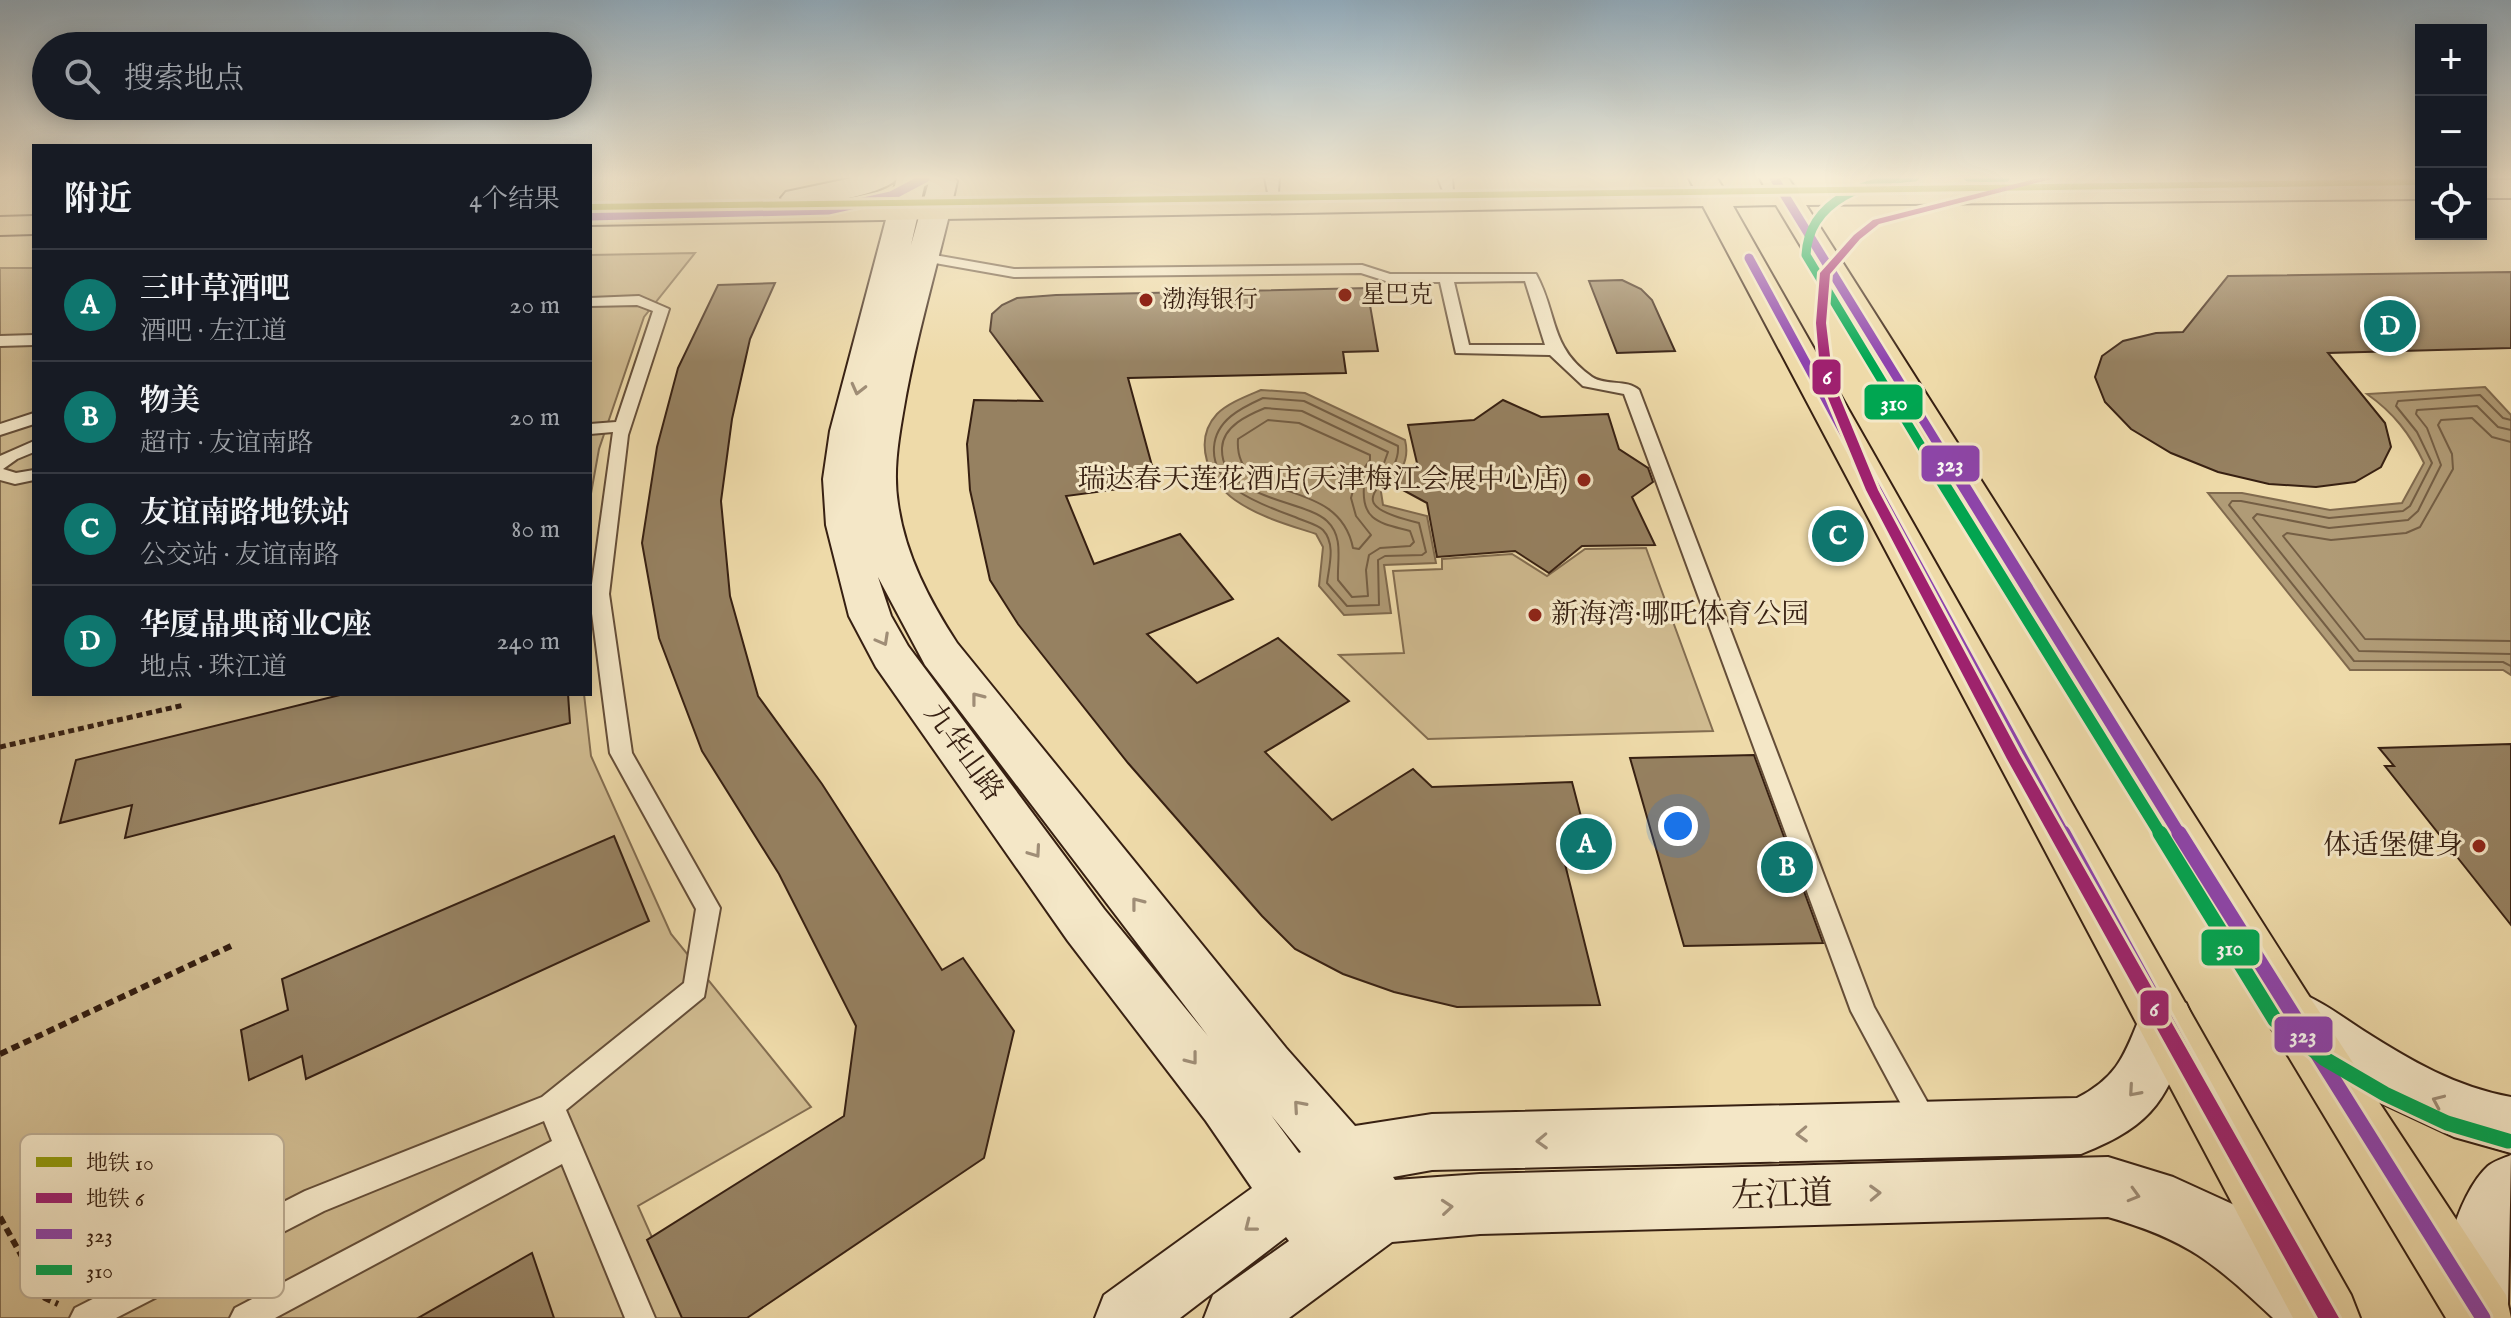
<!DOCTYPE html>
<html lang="zh">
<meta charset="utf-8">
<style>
body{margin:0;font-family:"IM FELL English","Noto Serif SC",serif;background:#20242c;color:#f1f3f6}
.controls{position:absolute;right:24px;top:24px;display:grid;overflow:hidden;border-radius:0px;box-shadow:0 4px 20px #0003}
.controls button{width:72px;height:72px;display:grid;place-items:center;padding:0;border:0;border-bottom:2px solid #363941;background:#171b24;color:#f1f3f6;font:40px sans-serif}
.you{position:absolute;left:1678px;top:826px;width:28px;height:28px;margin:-20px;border:6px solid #fff;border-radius:50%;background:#1a73e8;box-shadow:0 0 0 12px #1a73e833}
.badge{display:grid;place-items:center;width:52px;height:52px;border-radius:50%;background:#0f766e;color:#fff;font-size:26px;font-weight:700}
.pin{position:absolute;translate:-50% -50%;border:4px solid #fff;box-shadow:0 2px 8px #0006}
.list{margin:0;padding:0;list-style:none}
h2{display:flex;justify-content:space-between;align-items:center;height:104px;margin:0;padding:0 32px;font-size:34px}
h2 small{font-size:26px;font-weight:400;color:#9ea1a6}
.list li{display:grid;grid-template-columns:52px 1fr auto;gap:24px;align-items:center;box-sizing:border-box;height:112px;padding:0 32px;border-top:2px solid #363941}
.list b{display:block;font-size:30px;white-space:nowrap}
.list p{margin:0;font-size:26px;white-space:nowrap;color:#9ea1a6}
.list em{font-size:26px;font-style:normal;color:#9ea1a6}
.icon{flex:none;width:44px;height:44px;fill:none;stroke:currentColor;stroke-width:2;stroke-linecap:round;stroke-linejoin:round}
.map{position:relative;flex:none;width:2511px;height:1318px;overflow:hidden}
.search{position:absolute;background:#171b24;box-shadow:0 4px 20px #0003;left:32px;top:32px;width:560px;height:88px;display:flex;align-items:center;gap:20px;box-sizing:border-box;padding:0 28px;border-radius:44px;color:#9ea1a6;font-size:30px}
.panel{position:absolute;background:#171b24;box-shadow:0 4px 20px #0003;left:32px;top:144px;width:560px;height:552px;border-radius:0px}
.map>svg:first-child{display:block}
.green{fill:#cfba8f;stroke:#836d50;stroke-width:2}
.water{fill:#b09b76;stroke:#806a4e;stroke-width:2}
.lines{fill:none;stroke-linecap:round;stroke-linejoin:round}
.shore{stroke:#745e44;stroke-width:2}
.building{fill:#968161;stroke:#372012;stroke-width:2}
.lane-casing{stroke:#654e38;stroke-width:4}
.secondary-casing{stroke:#372012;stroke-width:4}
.primary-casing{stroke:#372012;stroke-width:4}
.path-far1{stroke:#372012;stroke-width:5;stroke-dasharray:6 4;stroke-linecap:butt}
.path{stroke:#372012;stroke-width:6;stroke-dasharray:8 5;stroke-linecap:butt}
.lane{fill:#f4e7c7;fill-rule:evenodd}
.secondary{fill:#f4e7c7;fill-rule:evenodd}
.primary{fill:#eedaa9;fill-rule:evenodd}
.bus-1-far2-casing{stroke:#f4e7c7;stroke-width:14}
.bus-1-far1-casing{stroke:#f4e7c7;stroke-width:18}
.bus-1-casing{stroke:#f4e7c7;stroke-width:21}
.bus-2-far2-casing{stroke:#f4e7c7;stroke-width:14}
.bus-2-far1-casing{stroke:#f4e7c7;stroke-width:18}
.bus-2-casing{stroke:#f4e7c7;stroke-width:21}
.bus-1-far2{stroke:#8e44ad;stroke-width:9}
.bus-1-far1{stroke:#8e44ad;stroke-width:12}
.bus-1{stroke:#8e44ad;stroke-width:15}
.bus-2-far2{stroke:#00a651;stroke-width:9}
.bus-2-far1{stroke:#00a651;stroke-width:12}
.bus-2{stroke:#00a651;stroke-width:15}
.metro-1-casing{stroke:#f4e7c7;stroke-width:6}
.metro-2-casing{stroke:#f4e7c7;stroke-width:6}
.metro-1{fill:#929a0c;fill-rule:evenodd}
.metro-2{fill:#9f216f;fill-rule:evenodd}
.oneway{stroke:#9f8d76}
.poi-dot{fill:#8f2418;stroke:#f4e7c7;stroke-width:3}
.labels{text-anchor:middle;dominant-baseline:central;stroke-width:6;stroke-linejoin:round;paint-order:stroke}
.far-poi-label{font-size:24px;fill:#372012;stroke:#f4e7c7;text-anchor:start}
.poi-label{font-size:28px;fill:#372012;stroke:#f4e7c7;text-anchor:end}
.street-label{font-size:28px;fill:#372012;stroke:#f4e7c7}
.near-street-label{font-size:34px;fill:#372012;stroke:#f4e7c7}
.key{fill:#f4e7c7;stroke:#bbab91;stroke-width:2}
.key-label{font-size:22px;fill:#372012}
.line-badge{stroke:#f4e7c7;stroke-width:3}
.badge-label{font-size:22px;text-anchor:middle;font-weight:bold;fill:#fff}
</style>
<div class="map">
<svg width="2511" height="1318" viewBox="0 0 2511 1318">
<rect width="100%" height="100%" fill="#eedaa9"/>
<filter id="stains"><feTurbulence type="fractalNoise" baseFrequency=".0025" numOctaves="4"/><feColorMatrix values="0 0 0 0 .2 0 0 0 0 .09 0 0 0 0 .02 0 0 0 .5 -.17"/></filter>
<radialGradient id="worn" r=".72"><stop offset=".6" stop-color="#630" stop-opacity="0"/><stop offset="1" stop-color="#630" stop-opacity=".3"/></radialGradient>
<g class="green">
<polygon points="695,253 644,317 599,449 590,499 590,255"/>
<polygon points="0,268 34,268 34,694 584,694 591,756 671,934 811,1107 638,1206 688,1318 0,1318"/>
<polygon points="1646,548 1713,731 1428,739 1339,655 1404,653 1393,571 1442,569 1442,559 1512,554 1547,576 1585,549"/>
</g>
<g class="water">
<path d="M 2485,387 L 2511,415 L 2511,675 L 2503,670 L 2350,670 L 2208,493 L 2242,493 L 2330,510 L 2402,503 L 2424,463 C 2410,434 2394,413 2367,394 Z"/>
<path d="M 1261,390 L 1305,393 L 1405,440 C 1411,464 1397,476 1381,492 L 1383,505 L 1427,516 L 1436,563 L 1384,565 L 1391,613 L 1344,615 L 1319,586 L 1323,547 L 1316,534 C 1289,525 1259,517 1235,500 C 1209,482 1192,441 1217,414 C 1228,403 1247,396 1261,390 Z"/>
</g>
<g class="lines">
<g class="shore">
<path d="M 1263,398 L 1304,401 L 1398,446 C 1401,487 1327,501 1419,523 L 1426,552 L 1422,555 L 1385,556 L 1378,560 L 1379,605 L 1347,606 L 1327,583 C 1329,566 1336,544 1323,530 C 1317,524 1303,521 1295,517 C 1263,505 1211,489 1214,447 C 1216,420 1241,408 1263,398 Z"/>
<path d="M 1265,408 L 1302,411 L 1388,452 L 1384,463 L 1364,486 C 1361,522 1381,523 1410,531 L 1414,542 L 1410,546 L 1380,548 L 1369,555 L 1366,570 L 1368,596 L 1352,597 L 1338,580 C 1337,560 1344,537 1327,521 C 1304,499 1220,500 1222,448 C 1223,426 1248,415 1265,408 Z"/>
<path d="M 1268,420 L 1299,423 L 1370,455 L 1370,460 L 1356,479 L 1351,498 L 1356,516 L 1371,535 L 1359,549 L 1353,548 C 1338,472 1233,508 1238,439 Z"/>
<polyline points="2511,420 2503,418 2480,395 2398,401 2396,406 2417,432 2432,463 2410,506 2403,511 2329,518 2241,501 2232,501 2229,505 2354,661 2503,662 2511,666"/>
<polyline points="2511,430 2498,427 2477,406 2417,410 2416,414 2427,428 2441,465 2418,511 2408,520 2329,528 2257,514 2253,518 2359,651 2511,654"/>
<polyline points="2511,442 2492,437 2472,418 2441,420 2438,425 2452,454 2453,469 2420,527 2406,533 2331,540 2287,533 2283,536 2365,639 2511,641"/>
</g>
</g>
<g class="building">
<polygon points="2511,272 2511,348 2328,353 2385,423 2391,447 2381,467 2355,482 2316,487 2269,484 2218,472 2171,453 2131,429 2105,402 2095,377 2102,356 2123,341 2156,333 2183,332 2228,276"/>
<polygon points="1622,280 1641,289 1652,300 1675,351 1617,353 1589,281"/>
<polygon points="775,283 750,339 732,419 721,501 730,596 758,696 822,784 942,970 963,958 1014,1031 984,1158 747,1318 682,1318 647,1240 844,1116 856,1026 779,874 702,751 659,638 642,543 657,447 678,368 718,285"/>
<polygon points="1367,288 1378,351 1343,352 1346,373 1128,378 1157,484 1066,496 1094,564 1180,534 1233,599 1147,634 1197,683 1278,638 1349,701 1265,752 1332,820 1413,769 1432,787 1572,782 1590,851 1562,852 1600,1005 1457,1007 1394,992 1343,974 1295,949 1262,916 1128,763 1018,624 990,580 970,490 967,444 974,400 1042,401 990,331 992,314 1002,305 1017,298 1056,295"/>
<polygon points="1503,400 1541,417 1608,414 1619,449 1648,468 1653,482 1632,497 1655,545 1582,546 1549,573 1515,551 1437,557 1427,503 1390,483 1417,463 1408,425 1474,420"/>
<polygon points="344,694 568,694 570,723 125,838 132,805 60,823 76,760"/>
<polygon points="2511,744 2511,925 2385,766 2394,766 2379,748"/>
<polygon points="1754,755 1823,943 1684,946 1630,758"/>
<polygon points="614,836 649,921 306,1079 302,1056 249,1080 241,1030 288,1010 282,979"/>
<polygon points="532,1253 554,1318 418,1318"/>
</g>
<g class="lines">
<g class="lane-casing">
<g id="lane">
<polygon points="1265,178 1279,178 1278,193 1268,193"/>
<polygon points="1438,178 1452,178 1453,191 1443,191"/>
<polygon points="2409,178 2421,178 2421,185"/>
<path d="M 923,253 L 1014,269 L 1362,265 L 1390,274 L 1536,274 C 1558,314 1549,347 1592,377 C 1605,386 1627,379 1639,390 L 1874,1007 L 1934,1114 L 1938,1123 L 1934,1132 L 1925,1136 L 1916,1132 L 1851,1011 L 1624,394 L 1583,386 L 1550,355 L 1456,353 L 1440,282 L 1389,282 L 1361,273 L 1014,277 L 918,260 L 918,254 ZM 1525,281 L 1545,345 L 1469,345 L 1454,282 Z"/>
<polygon points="639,296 669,309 628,435 609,594 632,753 720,908 704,997 566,1110 655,1318 625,1318 562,1164 275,1318 230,1318 235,1308 552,1141 544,1121 324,1211 116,1318 70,1318 75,1308 305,1191 542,1097 684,983 696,909 610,753 590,598 613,432 590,434 590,424 616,422 653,311 637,305 590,306 590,298"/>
<polygon points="34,335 34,345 0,346 0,336"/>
<polygon points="34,413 34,424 0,435 0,424"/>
<polygon points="34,441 34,452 17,459 3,469 16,473 34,470 34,480 15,484 0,480 0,456"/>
</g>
</g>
<g class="secondary-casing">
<g id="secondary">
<path d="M 852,178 L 926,178 L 911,245 L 930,178 L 954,178 L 957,181 C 940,258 916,334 903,413 C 898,442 893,473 898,504 C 905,554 929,600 957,643 L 1286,1048 L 1355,1126 L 1432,1114 L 2077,1098 C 2124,1074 2126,1047 2146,1003 L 2166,996 L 2186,1003 L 2194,1021 C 2167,1097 2159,1123 2081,1154 L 1432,1170 L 1393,1177 L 1395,1180 L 1480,1174 L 2108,1157 L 2173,1177 L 2241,1208 L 2344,1295 L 2353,1318 L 2273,1318 C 2213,1262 2188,1240 2108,1217 L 1480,1234 L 1392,1242 L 1289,1318 L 1204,1318 L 1213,1295 L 1289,1241 L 1286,1237 L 1180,1318 L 1095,1318 L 1104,1295 L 1252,1188 L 1206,1121 L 1068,941 L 876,667 L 849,616 L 826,525 L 823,479 L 830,431 L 897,178 C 887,194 805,209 786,204 L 781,198 L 786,192 ZM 878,577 L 925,665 L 1208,1036 L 1104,909 L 908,646 L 891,616 ZM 1271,1115 L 1301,1152 L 1299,1153 Z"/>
<path d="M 2294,990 C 2320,1000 2341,1016 2364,1031 C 2411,1061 2456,1087 2511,1097 L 2511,1153 L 2454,1137 L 2377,1101 L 2275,1033 L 2266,1015 L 2275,997 Z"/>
<path d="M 2511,1155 L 2508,1306 L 2503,1318 L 2449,1318 C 2433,1279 2457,1194 2488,1166 C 2494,1161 2504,1158 2511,1155 Z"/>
</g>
</g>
<g class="primary-casing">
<g id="primary">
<polygon points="1689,178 1717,178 1723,188 1765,188 1760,178 1788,178 1794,187 2421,181 2421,199 1806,205 2307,993 2506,1295 2511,1318 2446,1318 1776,205 1733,206 2351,1295 2360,1318 2293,1318 1703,206 590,225 590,207 1694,188"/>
<rect x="2481" y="180" width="30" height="18"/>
<polygon points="34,216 34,234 0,235 0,217"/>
</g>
</g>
<polyline class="path-far1" points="0,747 184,705"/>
<g class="path">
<polyline points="0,1054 231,946"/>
<polyline points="0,1217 45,1298 58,1304"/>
</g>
<use href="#lane" class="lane"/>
<use href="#secondary" class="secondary"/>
<use href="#primary" class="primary"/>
<g class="bus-1-far2-casing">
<g id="bus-1-far2">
<polyline points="1774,178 1950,464"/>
<polyline points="590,216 828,210 891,196 925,178"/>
<polyline points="1749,258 1861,464"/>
</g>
</g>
<g class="bus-1-far1-casing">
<g id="bus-1-far1">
<polyline points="1860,462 2064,835"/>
<polyline points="1949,462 2180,835"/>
</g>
</g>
<g class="bus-1-casing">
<g id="bus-1">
<polyline points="2063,833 2328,1318"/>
<polyline points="2179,833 2483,1318"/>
</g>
</g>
<g class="bus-2-far2-casing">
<g id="bus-2-far2">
<path d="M 1915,177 C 1868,180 1809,199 1806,255 L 1932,464"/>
<polyline points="1968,177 2005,178"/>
</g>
</g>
<g class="bus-2-far1-casing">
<polyline id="bus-2-far1" points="1930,462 2161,835"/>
</g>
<g class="bus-2-casing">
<polyline id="bus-2" points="2160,833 2275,1020 2325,1059 2385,1094 2447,1123 2508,1141"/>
</g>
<use href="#bus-1-far2" class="bus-1-far2"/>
<use href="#bus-1-far1" class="bus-1-far1"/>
<use href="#bus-1" class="bus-1"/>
<use href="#bus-2-far2" class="bus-2-far2"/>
<use href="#bus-2-far1" class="bus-2-far1"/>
<use href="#bus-2" class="bus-2"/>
<g class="metro-1-casing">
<polygon id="metro-1" points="2421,179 2421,185 590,210 590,204"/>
</g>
<g class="metro-2-casing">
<polygon id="metro-2" points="2039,178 2055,178 1879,224 1860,239 1830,274 1826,323 1833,381 1878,490 2020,755 2339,1318 2318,1318 2007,759 1866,490 1821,381 1816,323 1820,273 1854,235 1873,220"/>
</g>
<use href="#metro-1" class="metro-1"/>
<use href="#metro-2" class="metro-2"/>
</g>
<defs><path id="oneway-chevron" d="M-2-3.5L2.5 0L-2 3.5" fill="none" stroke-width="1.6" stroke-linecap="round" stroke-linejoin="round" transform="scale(2)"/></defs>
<g class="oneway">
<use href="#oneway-chevron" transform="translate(858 389) rotate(104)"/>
<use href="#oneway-chevron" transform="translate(883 640) rotate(61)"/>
<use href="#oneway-chevron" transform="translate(977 698) rotate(-128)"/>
<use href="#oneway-chevron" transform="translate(1035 852) rotate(55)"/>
<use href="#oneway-chevron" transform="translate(1137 903) rotate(-128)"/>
<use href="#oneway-chevron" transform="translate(1192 1059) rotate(52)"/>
<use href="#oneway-chevron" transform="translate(2134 1091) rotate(131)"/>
<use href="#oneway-chevron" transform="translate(2438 1101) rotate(-156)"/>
<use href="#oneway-chevron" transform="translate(1299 1106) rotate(-131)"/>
<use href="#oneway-chevron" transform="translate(1802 1134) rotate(178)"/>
<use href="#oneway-chevron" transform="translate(1542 1141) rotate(178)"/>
<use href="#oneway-chevron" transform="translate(1875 1193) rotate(-2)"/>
<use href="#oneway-chevron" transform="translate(2134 1195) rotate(16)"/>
<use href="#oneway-chevron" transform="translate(1447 1207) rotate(-5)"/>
<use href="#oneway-chevron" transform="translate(1250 1226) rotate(142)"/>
</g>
<linearGradient id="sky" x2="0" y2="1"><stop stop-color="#91aaba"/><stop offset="0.49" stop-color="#f7eed8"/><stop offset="1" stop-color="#f7eed8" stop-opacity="0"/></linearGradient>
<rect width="2511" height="362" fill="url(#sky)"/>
<g class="poi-dot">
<circle cx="1345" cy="295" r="8"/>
<circle cx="1146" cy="300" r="8"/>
<circle cx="1584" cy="480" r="8"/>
<circle cx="1535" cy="615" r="8"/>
<circle cx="2479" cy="846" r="8"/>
</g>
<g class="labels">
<g class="far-poi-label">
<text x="1361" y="295">星巴克</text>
<text x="1162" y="300">渤海银行</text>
</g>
<g class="poi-label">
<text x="1568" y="480">瑞达春天莲花酒店(天津梅江会展中心店)</text>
<text x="1551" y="615" text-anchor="start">新海湾·哪吒体育公园</text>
<text x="2463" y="846">体适堡健身</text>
</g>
<g class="street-label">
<text transform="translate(963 753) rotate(54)">九华山路</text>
</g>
<g class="near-street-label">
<text transform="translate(1782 1196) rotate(-2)">左江道</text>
</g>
</g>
<rect x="20" y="1134" width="264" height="164" rx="12" class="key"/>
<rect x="36" y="1157" width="36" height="10" fill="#929a0c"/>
<rect x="36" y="1193" width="36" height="10" fill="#9f216f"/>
<rect x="36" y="1229" width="36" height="10" fill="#8e44ad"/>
<rect x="36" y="1265" width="36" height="10" fill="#00a651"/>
<g class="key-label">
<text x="86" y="1170">地铁 10</text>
<text x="86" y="1206">地铁 6</text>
<text x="86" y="1242">323</text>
<text x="86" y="1278">310</text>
</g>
<g class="line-badge">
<rect x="1811" y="358" width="31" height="38" rx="8" fill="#9f216f"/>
<rect x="1863" y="383" width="61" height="38" rx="8" fill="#00a651"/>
<rect x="1920" y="444" width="61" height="39" rx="8" fill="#8e44ad"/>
<rect x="2200" y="928" width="61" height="39" rx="8" fill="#00a651"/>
<rect x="2139" y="989" width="31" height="38" rx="8" fill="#9f216f"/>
<rect x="2273" y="1015" width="61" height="39" rx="8" fill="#8e44ad"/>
</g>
<g class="badge-label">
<text x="1827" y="384">6</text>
<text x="1894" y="410">310</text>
<text x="1950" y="471">323</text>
<text x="2230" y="955">310</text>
<text x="2154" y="1016">6</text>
<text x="2303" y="1042">323</text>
</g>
<rect width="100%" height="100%" filter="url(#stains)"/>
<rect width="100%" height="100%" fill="url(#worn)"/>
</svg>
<div class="controls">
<button>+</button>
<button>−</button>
<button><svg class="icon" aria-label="locate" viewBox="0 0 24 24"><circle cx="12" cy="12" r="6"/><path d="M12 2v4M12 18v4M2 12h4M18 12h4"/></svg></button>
</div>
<div class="you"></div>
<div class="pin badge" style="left:1586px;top:844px">A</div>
<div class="pin badge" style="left:1787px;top:867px">B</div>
<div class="pin badge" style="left:1838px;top:536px">C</div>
<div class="pin badge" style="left:2390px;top:326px">D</div>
<div class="search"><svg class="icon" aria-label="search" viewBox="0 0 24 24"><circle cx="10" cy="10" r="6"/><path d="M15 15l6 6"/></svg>搜索地点</div>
<section class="panel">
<h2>附近<small>4个结果</small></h2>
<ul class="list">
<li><span class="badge">A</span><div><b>三叶草酒吧</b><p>酒吧 · 左江道</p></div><em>20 m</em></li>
<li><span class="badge">B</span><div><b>物美</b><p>超市 · 友谊南路</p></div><em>20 m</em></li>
<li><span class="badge">C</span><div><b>友谊南路地铁站</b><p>公交站 · 友谊南路</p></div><em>80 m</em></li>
<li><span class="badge">D</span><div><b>华厦晶典商业C座</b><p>地点 · 珠江道</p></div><em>240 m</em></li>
</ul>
</section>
</div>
